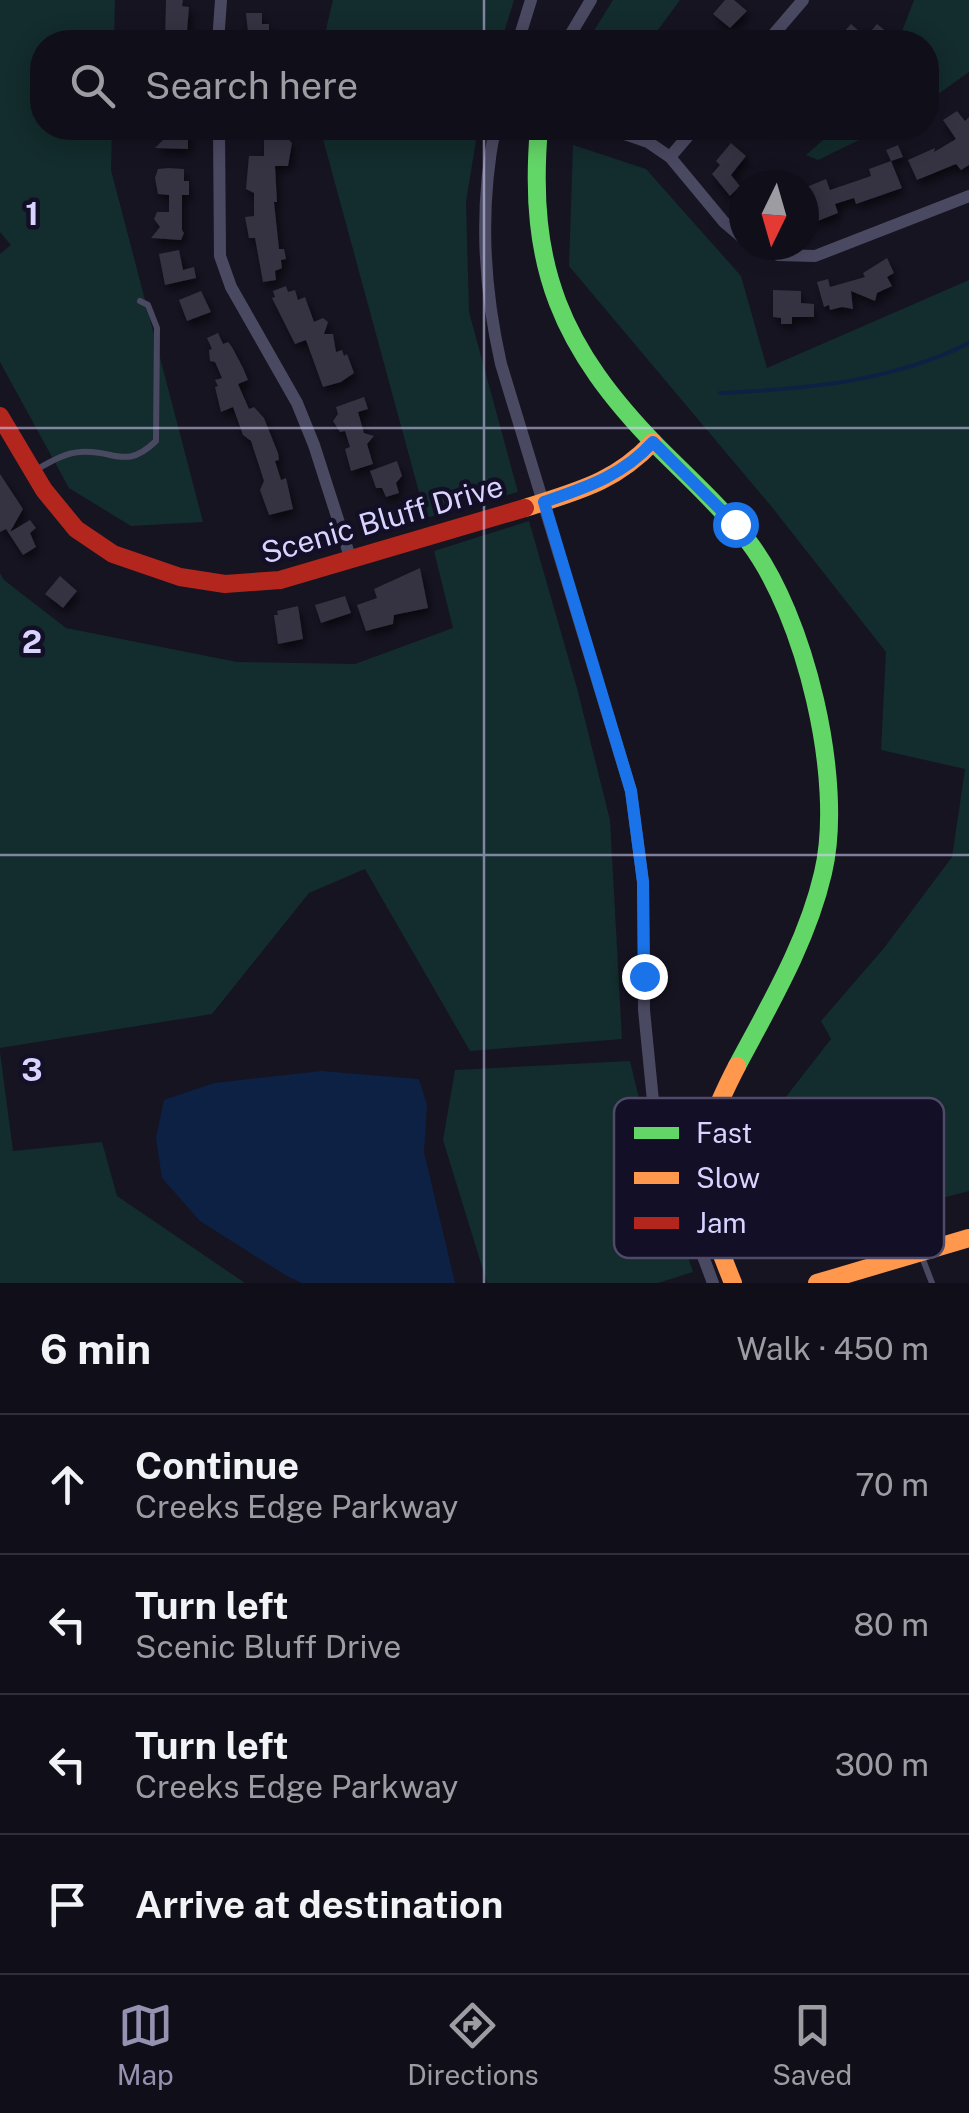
<!DOCTYPE html>
<meta charset="utf-8">
<style>
body{margin:0;font-family:"Public Sans",sans-serif;background:#1e1d26;color:#f1f3f6}
.compass{position:absolute;left:729px;top:170px;width:90px;height:90px;border-radius:50%;background:#100f19;box-shadow:0 5px 25px #0003;rotate:185deg}
.stop{position:absolute;width:30px;height:30px;margin:-22px;border:8px solid #1a73e8;border-radius:50%;background:#fff}
.stop.end{background:#1a73e8;border-color:#fff;box-shadow:0 2px 10px #0008}
.list{margin:0;padding:0;list-style:none}
h2{display:flex;justify-content:space-between;align-items:center;height:130px;margin:0;padding:0 40px;font-size:42px}
h2 small{font-size:32px;font-weight:400;color:#9c9ca2}
.list li{display:grid;grid-template-columns:65px 1fr auto;gap:30px;align-items:center;box-sizing:border-box;height:140px;padding:0 40px;border-top:2px solid #302f38}
.list b{display:block;font-size:38px;white-space:nowrap}
.list p{margin:0;font-size:32px;white-space:nowrap;color:#9c9ca2}
.list em{font-size:32px;font-style:normal;color:#9c9ca2}
.icon{flex:none;width:55px;height:55px;fill:none;stroke:currentColor;stroke-width:2;stroke-linecap:round;stroke-linejoin:round}
.map{position:relative;flex:none;width:969px;height:1283px;overflow:hidden}
.search{position:absolute;background:#100f19;box-shadow:0 5px 25px #0003;left:30px;right:30px;top:30px;height:110px;display:flex;align-items:center;gap:25px;box-sizing:border-box;padding:0 35px;border-radius:40px;color:#9c9ca2;font-size:38px}
.sheet{height:690px;background:#100f19}
nav{display:flex;justify-content:space-around;align-items:center;box-sizing:border-box;height:140px;border-top:2px solid #302f38;background:#100f19;font-size:28px;color:#9c9ca2}
nav a{display:grid;justify-items:center;gap:5px}
nav .on{color:#9591b1}
.map>svg:first-child{display:block}
.green{fill:#132c2d}
.water{fill:#0d2144}
.lines{fill:none;stroke-linecap:round;stroke-linejoin:round}
.stream{stroke:#0d2144;stroke-width:4}
.building{fill:#343243;filter:url(#shadow)}
.lane{stroke:#4a4962;stroke-width:6}
.street{stroke:#4a4962;stroke-width:12}
.fast{stroke:#63d668;stroke-width:18}
.slow{stroke:#ff974d;stroke-width:18}
.jam{stroke:#b3261e;stroke-width:18}
.route{stroke:#1a73e8;stroke-width:12}
.grid{fill:none;stroke:#d9d4ff;stroke-width:2.5;stroke-opacity:0.55}
.labels{text-anchor:middle;dominant-baseline:central;stroke-width:9;stroke-linejoin:round;paint-order:stroke}
.street-label{font-size:30px;fill:#d9d4ff;stroke:#130f26}
.key{fill:#130f26;stroke:#4e4a67;stroke-width:2.5}
.key-label{font-size:28px;fill:#d9d4ff}
.grid-label{font-size:32px;text-anchor:middle;font-weight:bold;fill:#d9d4ff;stroke:#130f26;stroke-width:9;stroke-linejoin:round;paint-order:stroke}
</style>
<div class="map">
<svg width="969" height="1283" viewBox="0 0 969 1283">
<defs>
<filter id="shadow"><feDropShadow dx="3" dy="5.5" stdDeviation="5" flood-color="#0009"/></filter>
</defs>
<rect width="100%" height="100%" fill="#161421"/>
<g class="green">
<polygon points="0,0 115,0 114,42 42,42 42,128 112,128 111,170 203,522 131,526 69,488 0,362 0,254 11,245 0,232"/>
<polygon points="333,0 514,0 501,42 323,42"/>
<polygon points="613,0 680,0 649,42 587,42"/>
<polygon points="914,0 969,0 969,72 927,102 926,42 898,42"/>
<polygon points="320,128 478,128 466,202 469,312 518,492 426,518"/>
<polygon points="837,128 884,128 818,160 806,155"/>
<polygon points="573,145 646,169 741,276 767,368 969,280 969,1191 734,1252 717,1191 718,1143 740,1113 785,1098 831,1039 821,1021 884,948 952,857 965,769 881,750 886,652 771,506 569,266"/>
<polygon points="529,521 577,688 610,820 622,1039 470,1051 365,869 309,893 212,1014 0,1048 0,573 4,580 66,628 237,662 355,664 453,628 434,551"/>
<polygon points="0,1052 13,1151 102,1142 117,1196 245,1283 0,1283"/>
<polygon points="630,1061 653,1156 693,1272 658,1283 487,1283 443,1140 455,1070"/>
</g>
<polygon class="water" points="321,1071 419,1079 427,1105 424,1152 455,1283 302,1283 287,1276 200,1221 162,1178 156,1138 164,1100 214,1083"/>
<g class="lines">
<path class="stream" d="M 720,393 C 806,389 891,382 969,343"/>
</g>
<g class="building">
<polygon points="166,0 183,0 182,6 189,7 187,31 179,30 179,42 165,42"/>
<polygon points="725,0 734,0 747,11 730,28 713,14"/>
<polygon points="246,13 262,13 262,24 269,24 269,42 249,42"/>
<polygon points="851,24 866,37 877,24 887,32 878,42 835,42"/>
<polygon points="957,111 965,121 969,117 969,165 961,170 956,164 917,180 908,160 935,148 934,152 956,139 943,120"/>
<polygon points="163,128 188,128 188,149 155,148 163,140"/>
<polygon points="264,138 287,138 292,143 288,166 275,166 277,202 274,202 279,249 284,249 286,259 281,260 282,268 275,271 276,280 263,282 255,238 249,238 245,217 254,216 254,193 246,189 249,156 264,156"/>
<polygon points="731,143 746,156 731,175 740,186 730,196 712,174 720,165 716,161"/>
<polygon points="898,145 903,157 891,161 902,188 856,204 854,198 835,204 838,213 815,222 804,196 804,188 826,179 830,190 871,176 869,169 891,161 886,150"/>
<polygon points="168,168 184,169 184,181 189,181 189,195 182,195 182,230 184,233 181,240 151,238 160,227 154,219 157,212 169,212 169,195 158,194 155,178 158,169"/>
<polygon points="179,250 183,270 194,267 196,278 165,285 159,254"/>
<polygon points="887,258 894,273 887,277 892,286 877,293 875,301 851,291 853,309 842,307 830,310 829,305 824,307 817,282 828,279 830,287 865,277 863,273"/>
<polygon points="286,286 288,292 295,290 298,300 305,297 314,322 323,318 328,322 324,334 333,334 336,352 342,350 344,356 347,354 354,373 341,382 323,387 306,340 295,344 272,298 275,297 273,291"/>
<polygon points="773,290 801,291 801,303 814,304 814,317 792,317 792,324 781,324 781,318 773,317"/>
<polygon points="201,291 211,312 187,321 179,300"/>
<polygon points="218,333 223,344 228,342 232,347 243,368 248,380 238,384 249,409 254,407 264,418 278,453 279,460 275,461 281,480 286,478 293,509 269,515 260,490 264,481 251,441 243,435 233,407 221,412 215,387 218,386 215,380 222,378 215,362 210,361 209,350 212,349 207,338"/>
<polygon points="364,397 368,409 358,412 364,433 374,436 367,444 373,464 351,471 345,449 350,447 345,431 340,432 333,421 338,414 336,407"/>
<polygon points="397,461 402,476 396,483 399,493 386,497 382,488 376,488 370,471"/>
<polygon points="0,474 23,509 10,532 30,520 36,528 30,533 36,547 23,555 6,529 0,532"/>
<polygon points="420,568 428,608 394,615 393,624 366,631 357,605 377,598 374,589"/>
<polygon points="60,576 77,591 63,608 45,594"/>
<polygon points="345,596 351,613 321,623 315,605"/>
<polygon points="298,606 303,639 278,644 274,615 278,615 277,611"/>
</g>
<g class="lines">
<g class="lane">
<path d="M 34,471 C 48,463 64,453 80,452 C 114,449 125,471 156,441 L 157,328 L 148,305 L 140,301"/>
<polyline points="922,1257 932,1283"/>
</g>
<g class="street">
<polyline points="218,42 221,0"/>
<polyline points="518,42 531,0"/>
<polyline points="566,42 591,0"/>
<polyline points="767,42 803,0"/>
<polyline points="219,128 220,256 231,287 297,403 314,445 351,560"/>
<path d="M 495,128 C 479,208 483,285 501,364 L 631,791 L 643,882 L 644,1010 L 654,1111 L 667,1160 L 713,1283"/>
<polyline points="568,128 622,133 648,142 670,157 724,222 744,239"/>
<polyline points="670,157 695,128"/>
<polyline points="754,245 778,255 815,256 969,196"/>
</g>
<path class="fast" d="M 539,128 C 527,267 561,348 659,448 C 689,478 721,507 748,541 C 805,615 845,781 823,873 C 807,942 770,1004 737,1066"/>
<g class="slow">
<path d="M 525,508 C 577,491 614,483 653,442"/>
<path d="M 733,1283 C 694,1187 688,1161 737,1066"/>
<polyline points="817,1283 969,1238"/>
</g>
<polyline class="jam" points="0,416 44,490 76,529 113,554 180,577 225,584 280,580 525,508"/>
</g>
<g class="lines">
<path class="route" d="M 644,976 L 643,882 L 631,791 L 544,502 C 587,487 622,476 653,442 L 735,524"/>
</g>
<path class="grid" d="M 484,0 L 484,42M 484,128 L 484,1283M 0,428 L 969,428M 0,855 L 969,855"/>
<g class="labels">
<g class="street-label">
<text transform="translate(382 519) rotate(-16)">Scenic Bluff Drive</text>
</g>
</g>
<rect x="614" y="1098" width="330" height="160" rx="15" class="key"/>
<rect x="634" y="1127" width="45" height="12" fill="#63d668"/>
<rect x="634" y="1172" width="45" height="12" fill="#ff974d"/>
<rect x="634" y="1217" width="45" height="12" fill="#b3261e"/>
<g class="key-label">
<text x="696" y="1143">Fast</text>
<text x="696" y="1188">Slow</text>
<text x="696" y="1233">Jam</text>
</g>
<g class="grid-label">
<text x="32" y="225">1</text>
<text x="32" y="653">2</text>
<text x="32" y="1081">3</text>
</g>
</svg>
<svg class="compass" viewBox="-18 -18 36 36"><path d="M0-13l5 13h-10z" fill="#e53935"/><path d="M0 13l5-13h-10z" fill="#9c9ca2"/></svg>
<div class="stop" style="left:735px;top:524px"></div>
<div class="stop end" style="left:644px;top:976px"></div>
<div class="search"><svg class="icon" aria-label="search" viewBox="0 0 24 24"><circle cx="10" cy="10" r="6"/><path d="M15 15l6 6"/></svg>Search here</div>
</div>
<section class="sheet">
<h2>6 min<small>Walk · 450 m</small></h2>
<ul class="list">
<li><svg class="icon" aria-label="ahead" viewBox="0 0 24 24"><path d="M12 20V5M6 11l6-6 6 6"/></svg><div><b>Continue</b><p>Creeks Edge Parkway</p></div><em>70 m</em></li>
<li><svg class="icon" aria-label="left" viewBox="0 0 24 24"><path d="M17 20v-9H6M10 6l-5 5 5 5"/></svg><div><b>Turn left</b><p>Scenic Bluff Drive</p></div><em>80 m</em></li>
<li><svg class="icon" aria-label="left" viewBox="0 0 24 24"><path d="M17 20v-9H6M10 6l-5 5 5 5"/></svg><div><b>Turn left</b><p>Creeks Edge Parkway</p></div><em>300 m</em></li>
<li><svg class="icon" aria-label="arrive" viewBox="0 0 24 24"><path d="M6 21V4h12l-3 4 3 4H6"/></svg><div><b>Arrive at destination</b></div></li>
</ul>
</section>
<nav>
<a class="on"><svg class="icon" aria-label="map" viewBox="0 0 24 24"><path d="M3 6l6-2 6 2 6-2v14l-6 2-6-2-6 2zM9 4v14M15 6v14"/></svg>Map</a>
<a><svg class="icon" aria-label="directions" viewBox="0 0 24 24"><path d="M12 3l9 9-9 9-9-9zM9 14v-3h6M13 9l2 2-2 2"/></svg>Directions</a>
<a><svg class="icon" aria-label="saved" viewBox="0 0 24 24"><path d="M7 4h10v16l-5-4-5 4z"/></svg>Saved</a>
</nav>
